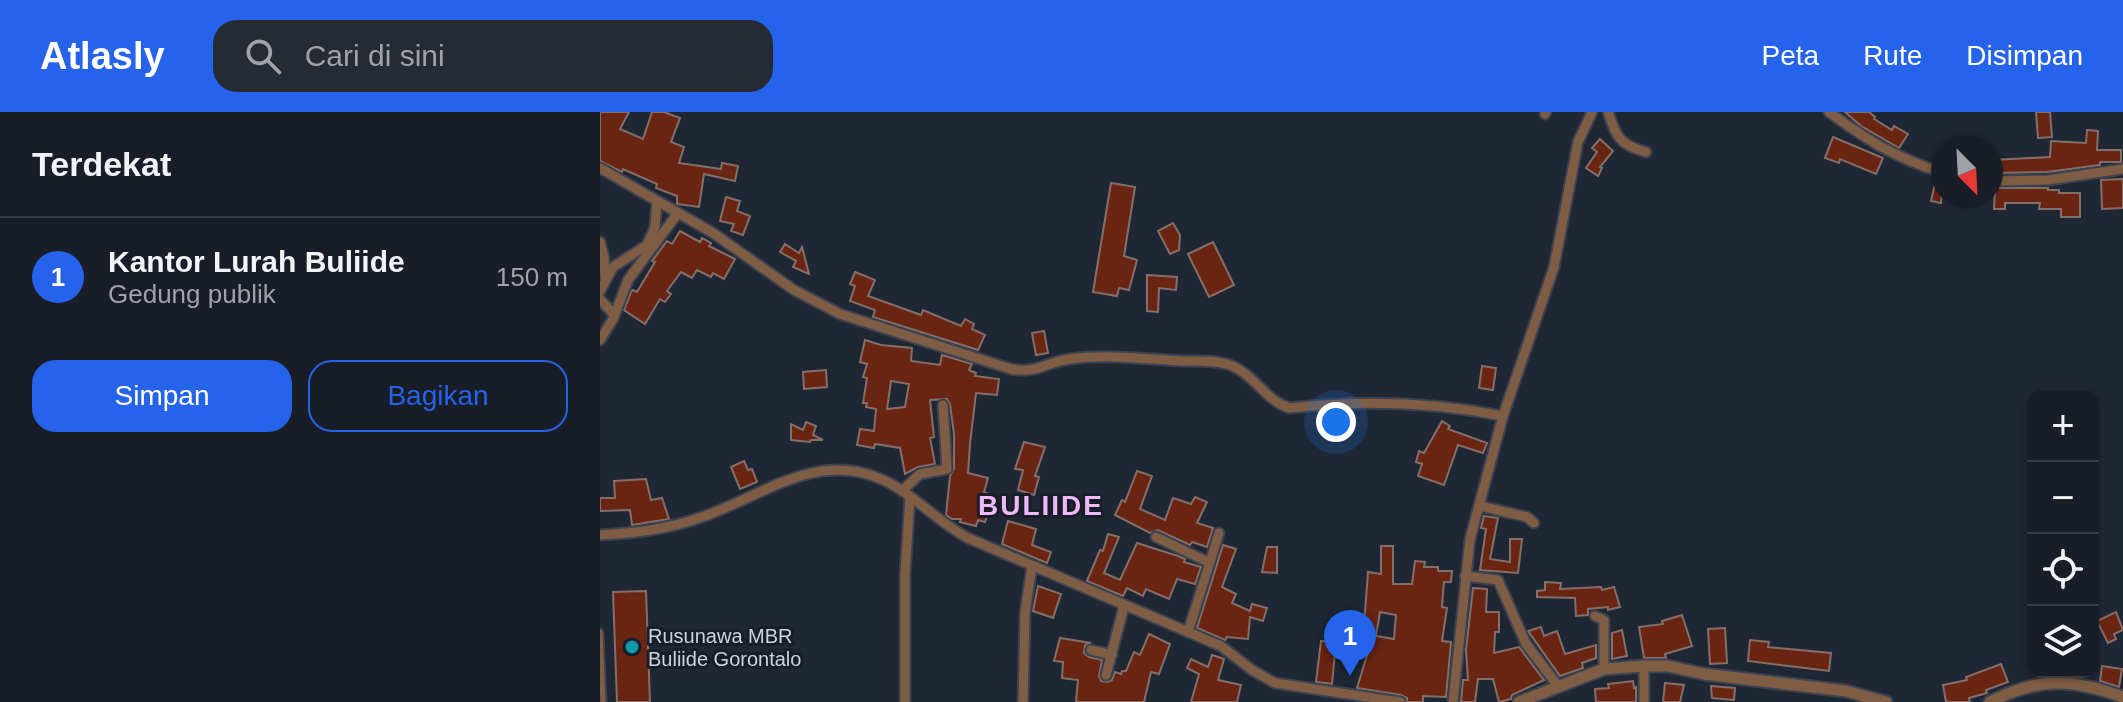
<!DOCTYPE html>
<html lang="id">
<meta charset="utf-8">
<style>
body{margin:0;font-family:Arial,sans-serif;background:#252a33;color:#f1f3f6}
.controls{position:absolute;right:24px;bottom:24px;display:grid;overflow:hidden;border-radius:16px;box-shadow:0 2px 6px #0004}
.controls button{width:72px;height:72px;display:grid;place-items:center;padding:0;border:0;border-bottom:2px solid #363b44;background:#181d27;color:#f1f3f6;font:40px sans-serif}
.compass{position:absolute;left:1331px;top:24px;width:72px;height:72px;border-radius:50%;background:#181d27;box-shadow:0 2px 6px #0004;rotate:156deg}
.you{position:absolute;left:736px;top:310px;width:28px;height:28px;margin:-20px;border:6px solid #fff;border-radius:50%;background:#1a73e8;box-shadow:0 0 0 12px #1a73e833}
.badge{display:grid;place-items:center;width:52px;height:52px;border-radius:50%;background:#2563eb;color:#fff;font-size:26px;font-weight:700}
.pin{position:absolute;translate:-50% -66px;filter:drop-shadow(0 2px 4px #0008)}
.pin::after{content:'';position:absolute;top:42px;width:28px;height:24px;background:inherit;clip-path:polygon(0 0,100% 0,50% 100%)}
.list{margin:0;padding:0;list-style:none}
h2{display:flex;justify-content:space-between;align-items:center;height:104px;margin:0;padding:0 32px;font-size:34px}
h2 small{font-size:26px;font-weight:400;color:#9fa2a7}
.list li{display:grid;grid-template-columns:52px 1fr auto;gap:24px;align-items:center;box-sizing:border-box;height:120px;padding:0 32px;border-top:2px solid #363b44}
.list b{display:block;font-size:30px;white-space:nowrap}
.list p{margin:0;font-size:26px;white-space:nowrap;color:#9fa2a7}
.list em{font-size:26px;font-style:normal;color:#9fa2a7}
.actions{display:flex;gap:16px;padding:24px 32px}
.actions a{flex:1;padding:18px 0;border:2px solid #2563eb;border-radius:24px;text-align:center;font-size:28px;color:#2563eb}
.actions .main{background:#2563eb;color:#fff}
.icon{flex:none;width:44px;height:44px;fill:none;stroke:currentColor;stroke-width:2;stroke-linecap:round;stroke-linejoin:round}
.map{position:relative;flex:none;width:1523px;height:590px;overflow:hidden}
header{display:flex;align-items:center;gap:48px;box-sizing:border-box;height:112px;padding:0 40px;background:#2563eb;color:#fff}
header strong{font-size:38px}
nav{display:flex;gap:44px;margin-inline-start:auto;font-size:28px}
.search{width:560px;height:72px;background:#252a33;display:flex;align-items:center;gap:20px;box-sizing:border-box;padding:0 28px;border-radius:24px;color:#9fa2a7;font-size:30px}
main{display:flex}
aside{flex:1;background:#181d27}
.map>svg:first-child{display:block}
.building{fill:#6a2412;stroke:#836f6a;stroke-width:2;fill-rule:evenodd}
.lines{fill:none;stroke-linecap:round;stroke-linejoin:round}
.service-casing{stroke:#3c424f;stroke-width:9}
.minor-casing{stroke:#3c424f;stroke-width:13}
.tertiary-casing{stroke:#3c424f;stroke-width:15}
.service{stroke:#7f5d44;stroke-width:5}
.minor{stroke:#7f5d44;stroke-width:9}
.tertiary{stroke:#7f5d44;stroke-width:11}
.culture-dot{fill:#0f9aa8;stroke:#171e2a;stroke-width:3}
.labels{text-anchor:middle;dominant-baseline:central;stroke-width:6;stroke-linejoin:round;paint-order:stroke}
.poi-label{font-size:20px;fill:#cdd2db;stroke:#171e2a;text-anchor:start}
.district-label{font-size:28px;font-weight:bold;letter-spacing:2px;fill:#efb9f6;stroke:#171e2a}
</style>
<header>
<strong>Atlasly</strong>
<div class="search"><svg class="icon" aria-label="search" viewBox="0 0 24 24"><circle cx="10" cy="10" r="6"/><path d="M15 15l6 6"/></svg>Cari di sini</div>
<nav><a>Peta</a><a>Rute</a><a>Disimpan</a></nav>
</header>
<main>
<aside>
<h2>Terdekat<small></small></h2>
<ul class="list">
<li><span class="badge">1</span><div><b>Kantor Lurah Buliide</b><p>Gedung publik</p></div><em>150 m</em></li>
</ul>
<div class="actions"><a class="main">Simpan</a><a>Bagikan</a></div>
</aside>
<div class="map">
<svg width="1523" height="590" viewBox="0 0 1523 590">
<rect width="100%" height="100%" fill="#202734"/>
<g class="building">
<polygon points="0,0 29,0 20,17 43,27 52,0 64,0 80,6 71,30 84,35 79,51 121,57 122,51 138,54 135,69 104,62 99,95 77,92 77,84 56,76 57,72 23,57 22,60 0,49"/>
<polygon points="1245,0 1269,0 1275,5 1274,7 1292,18 1294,14 1308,22 1299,36 1261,14"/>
<polygon points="1436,0 1450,0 1452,25 1438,26"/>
<polygon points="1487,18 1498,19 1497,38 1521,38 1521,50 1500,50 1500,53 1447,60 1395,61 1393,48 1450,45 1451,29 1486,31"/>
<polygon points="1233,25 1283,46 1276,62 1240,47 1239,51 1225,46"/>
<polygon points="1000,27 1013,39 1000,55 1002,56 998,64 986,56 997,40 992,36"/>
<polygon points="1336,67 1343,68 1341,91 1331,89"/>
<polygon points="1523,67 1523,96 1502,97 1501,68"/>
<polygon points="511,71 535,75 524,144 537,148 529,178 519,176 517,184 493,180"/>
<polygon points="1395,76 1448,76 1448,78 1459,78 1459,81 1480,81 1480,105 1461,105 1461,97 1439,97 1440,91 1405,91 1405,97 1394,97"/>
<polygon points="126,85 140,89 137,99 150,104 143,123 131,119 134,112 120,109"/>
<polygon points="573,111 580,123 579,138 570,142 558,119"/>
<polygon points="80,119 100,130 102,126 111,131 109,134 135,147 124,167 113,161 111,165 97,158 92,166 81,160 67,179 71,182 65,190 60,187 45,212 24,198 31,180 33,178 37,180 55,150 52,149 67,129 72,132"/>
<polygon points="613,130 634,173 609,185 588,142"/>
<polygon points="185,132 199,141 202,135 209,162 193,155 196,149 180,140"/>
<polygon points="255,160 275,168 268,184 321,203 323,198 361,214 365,207 374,212 372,217 385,223 378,238 273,205 275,198 250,189 255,174 250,172"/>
<polygon points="547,163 577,165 576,178 559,176 558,200 547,199"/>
<polygon points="444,219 448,241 436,243 432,221"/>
<path d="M 265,228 L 281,233 L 312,236 L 311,249 L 340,253 L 342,243 L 372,252 L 369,258 L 376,261 L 375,264 L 399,267 L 397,283 L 376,281 L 370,332 L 368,361 L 388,366 L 384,380 L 394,384 L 385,410 L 378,408 L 376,414 L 360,410 L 361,407 L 352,407 L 346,403 L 350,364 L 354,357 L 354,322 L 350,292 L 347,287 L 330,288 L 334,325 L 330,326 L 335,352 L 318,355 L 305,362 L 300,336 L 275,332 L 274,336 L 257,333 L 260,317 L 274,319 L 276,297 L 266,295 L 267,291 L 263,291 L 267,266 L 263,265 L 267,252 L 260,250 ZM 291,269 L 309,272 L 305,295 L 287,297 Z"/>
<polygon points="882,254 896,256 893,278 879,276"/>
<polygon points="226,258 227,275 204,277 203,260"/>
<polygon points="842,309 850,314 848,317 887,331 883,341 858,333 844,373 818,364 822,352 816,350 819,339 824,341"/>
<polygon points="206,310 216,314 213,323 223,328 211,328 210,330 191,328 191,312 203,318"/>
<polygon points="424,330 445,335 435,364 439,365 434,383 418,378 423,358 415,357"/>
<polygon points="144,349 148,358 152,357 157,370 140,377 131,355"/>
<polygon points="537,359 552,364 540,397 565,408 573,386 591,392 595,385 607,390 597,411 613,416 607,435 592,430 590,433 558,418 550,421 515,403 522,388 525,390"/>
<polygon points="46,367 51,388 62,386 69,407 32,413 30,398 0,399 0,386 15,386 14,369"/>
<polygon points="884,404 898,406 890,447 910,450 910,427 922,427 918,461 880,458 886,417 881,416"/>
<polygon points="408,409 436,417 432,433 451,440 447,451 402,432"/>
<polygon points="508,422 519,425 504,461 520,468 537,431 578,444 585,447 584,450 601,455 595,472 577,467 569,487 546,477 543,484 527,476 523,484 487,469 500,438 503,439"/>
<polygon points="623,433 636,437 622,475 636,482 632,491 650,499 652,492 667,496 663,509 650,505 648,527 627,525 625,528 597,516"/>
<path d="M 781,434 L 793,434 L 793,472 L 812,472 L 815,449 L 825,450 L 824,455 L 838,455 L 838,459 L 852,459 L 851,470 L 844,470 L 842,495 L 847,496 L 842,529 L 851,530 L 846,585 L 823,584 L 823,590 L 807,590 L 807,586 L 801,583 L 757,576 L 768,540 L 738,535 L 740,518 L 761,522 L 765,500 L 768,460 L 781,462 ZM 780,500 L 796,503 L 794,527 L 776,524 Z"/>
<polygon points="667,435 677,435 677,461 662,460"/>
<polygon points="945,470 961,471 960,477 1001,475 1002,478 1014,475 1020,495 1008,498 1008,495 988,497 988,503 976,504 975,486 937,485 937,479 945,478"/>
<polygon points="438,474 461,482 453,506 433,499"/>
<polygon points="873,476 887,477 886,500 899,500 899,520 895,520 894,541 919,535 944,568 912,583 911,587 899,590 893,567 878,567 875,590 861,590 863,568 868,568 866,538"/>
<polygon points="46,479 50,590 17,590 13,480"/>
<polygon points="1516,500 1523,518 1514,522 1516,527 1508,531 1497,509"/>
<polygon points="1082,503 1092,534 1065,542 1066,546 1044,546 1039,515 1063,512 1062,509"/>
<polygon points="941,515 944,524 957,519 965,542 996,533 996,546 982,551 983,556 960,564 928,519"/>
<polygon points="1125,516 1127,551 1110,552 1108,517"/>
<polygon points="1022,518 1027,544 1012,547 1012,521"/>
<polygon points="549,522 570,532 559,562 551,560 544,590 476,590 478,568 462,566 463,550 454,549 460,526 491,531 485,533 484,541 489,545 502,548 499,564 501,569 507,570 512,568 515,560 521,562 522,559 526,559 534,540 540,543"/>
<polygon points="1150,528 1169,530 1168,535 1231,541 1229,559 1148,549"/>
<polygon points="721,529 736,530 732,572 716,570"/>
<polygon points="612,543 624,547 618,568 641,573 637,590 591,590 599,562 587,556 591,547 608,555"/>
<polygon points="1401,552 1408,570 1386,578 1387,581 1369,586 1370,590 1346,590 1343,573 1367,568 1366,565"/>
<polygon points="1502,554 1522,557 1519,575 1500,569"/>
<polygon points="1033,569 1034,576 1036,575 1036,590 996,590 995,577 1009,576 1008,572"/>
<polygon points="1065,571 1084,573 1080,590 1063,590"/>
<polygon points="1111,574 1135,576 1134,588 1112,586"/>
</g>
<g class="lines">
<g class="service-casing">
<polyline id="service" points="0,520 3,590"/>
</g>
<g class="minor-casing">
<g id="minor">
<path d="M 1008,0 C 1016,25 1020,33 1046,40"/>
<path d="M 1229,0 C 1270,30 1294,45 1343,61"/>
<polyline points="945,2 946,0"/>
<path d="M 0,56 L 113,121 L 194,178 L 240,202 L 411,257 C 437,262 446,250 470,247 C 507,242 545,247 581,249 C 597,249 615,248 630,253 C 654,262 665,288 689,296 C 760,288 833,290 903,304"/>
<polyline points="1391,69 1448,68 1523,57"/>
<polyline points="0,130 4,145 5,166"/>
<polyline points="0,179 13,155 47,133 55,115 57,89"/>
<polyline points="0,187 14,203"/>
<polyline points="0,228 13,207 28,168 78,101"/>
<polyline points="302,379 320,362 347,357 343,293"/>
<polyline points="880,394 927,405 934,411"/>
<path d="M 0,423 C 36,421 68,417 102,405 C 161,385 212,341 276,365 C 311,378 335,409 368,426 L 621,534 L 652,558 L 675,571 L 800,590"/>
<polyline points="556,425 608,450"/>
<polyline points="865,464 898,468 926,532 958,574"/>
<polyline points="995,504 1004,508 1004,557"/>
<polyline points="588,520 619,421"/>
<polyline points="491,538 512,543"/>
<polyline points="506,563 524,494"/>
<polyline points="305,590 305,462 310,385"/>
<polyline points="423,590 425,501 432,454"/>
<polyline points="853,590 870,427 903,304 954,155 978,30 992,0"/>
<polyline points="1044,590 1044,554"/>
</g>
</g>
<g class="tertiary-casing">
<g id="tertiary">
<polyline points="919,590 1004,557 1044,554 1068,554 1104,562 1246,579 1286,590"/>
<path d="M 1390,590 C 1439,565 1471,566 1523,585"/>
</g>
</g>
<use href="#service" class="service"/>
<use href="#minor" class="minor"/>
<use href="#tertiary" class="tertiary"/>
</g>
<circle class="culture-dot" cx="32" cy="535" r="8"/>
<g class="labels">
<g class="poi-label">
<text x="48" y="524">Rusunawa MBR<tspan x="48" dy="23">Buliide Gorontalo</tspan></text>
</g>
<g class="district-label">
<text x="441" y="393">BULIIDE</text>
</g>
</g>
</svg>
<div class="controls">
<button>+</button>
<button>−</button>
<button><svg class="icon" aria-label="locate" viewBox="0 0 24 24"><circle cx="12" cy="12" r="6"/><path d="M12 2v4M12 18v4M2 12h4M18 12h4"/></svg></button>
<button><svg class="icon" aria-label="layers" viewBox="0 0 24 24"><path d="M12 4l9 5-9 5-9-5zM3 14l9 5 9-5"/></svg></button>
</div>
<svg class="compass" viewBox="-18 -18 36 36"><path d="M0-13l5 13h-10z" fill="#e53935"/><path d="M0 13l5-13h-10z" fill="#9fa2a7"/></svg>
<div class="you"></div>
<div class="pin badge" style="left:750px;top:564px">1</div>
</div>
</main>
